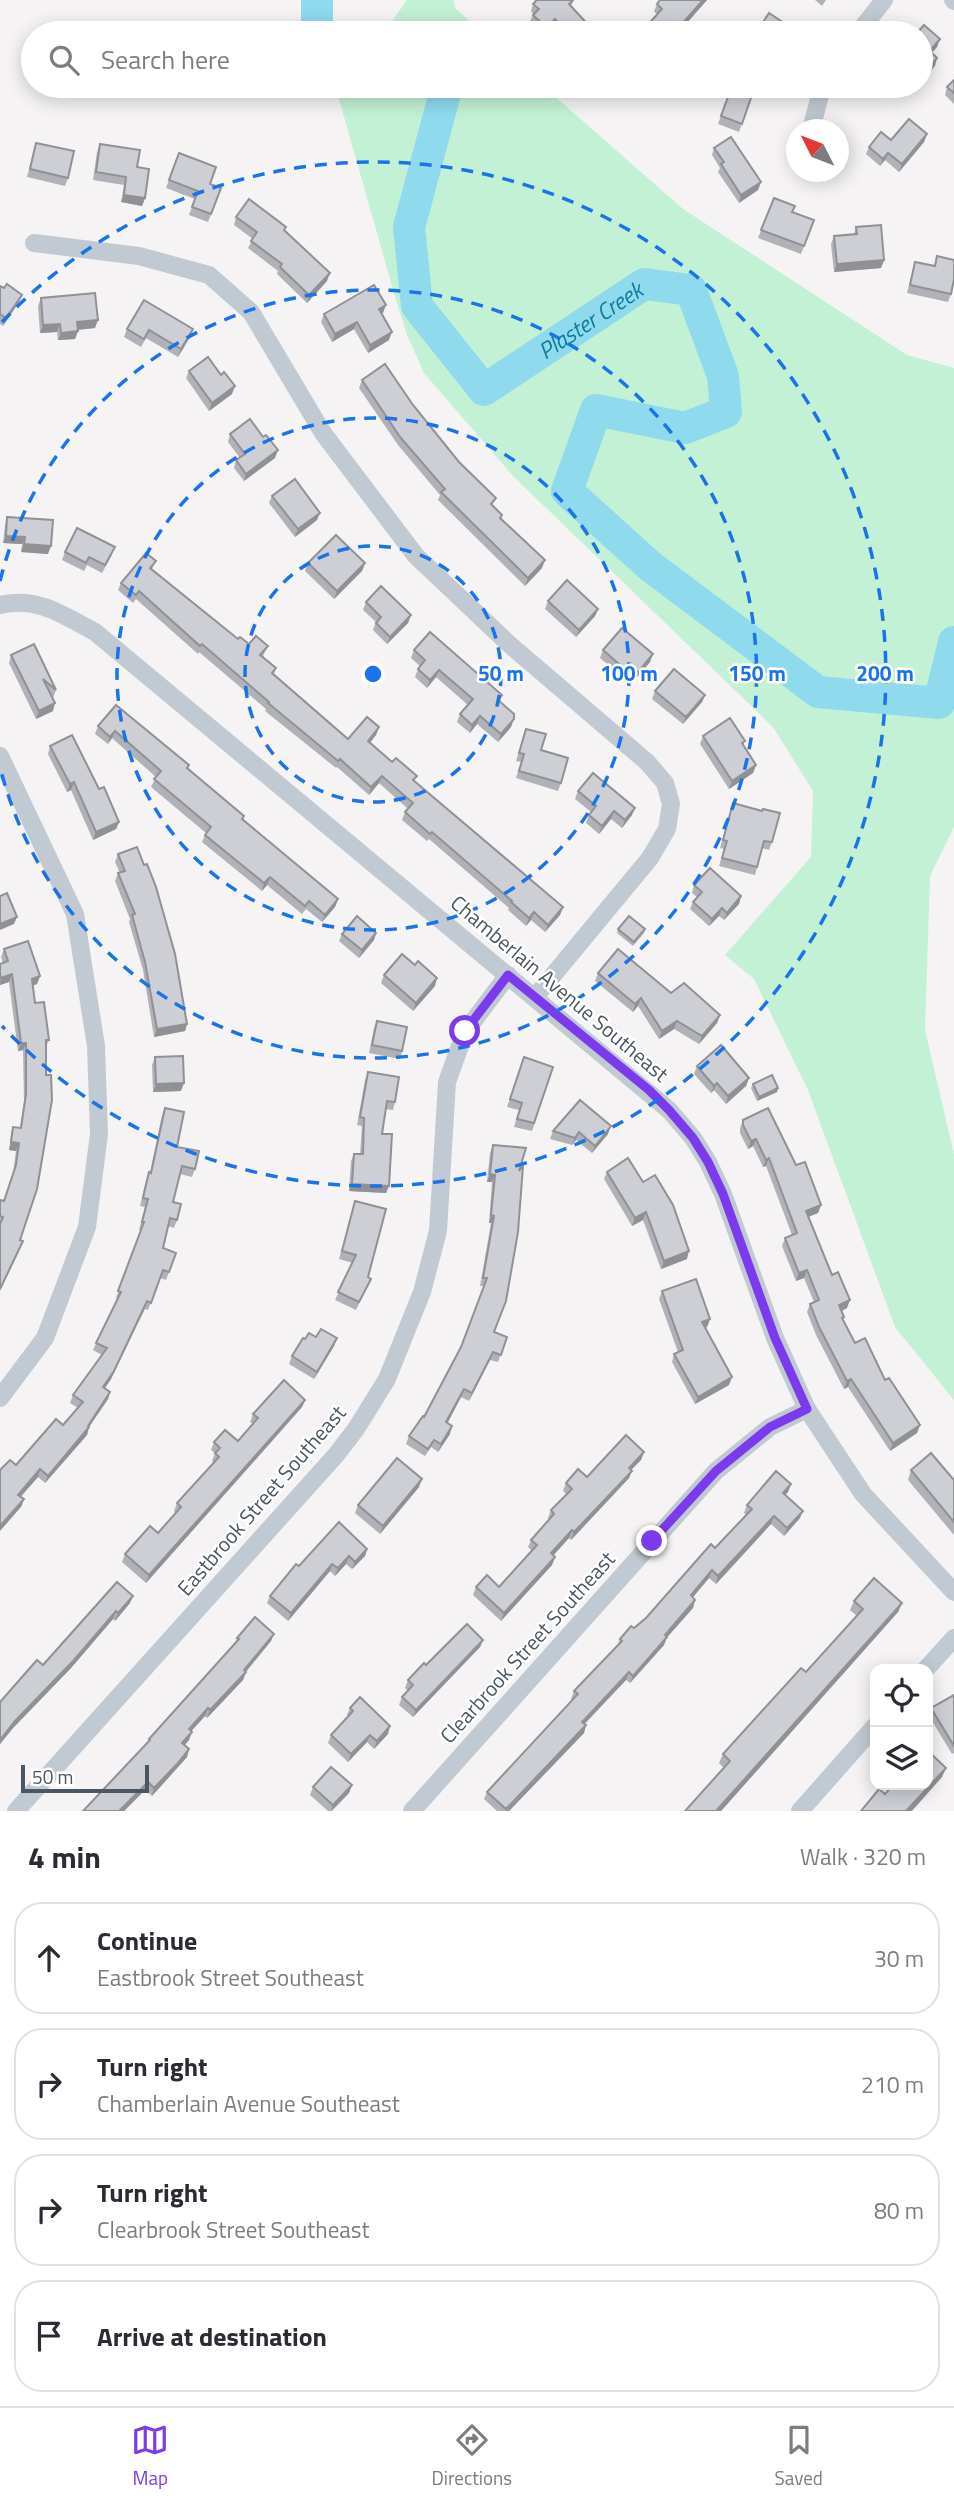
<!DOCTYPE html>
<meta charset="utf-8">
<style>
body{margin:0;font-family:"Titillium Web",sans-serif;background:#f7f7f7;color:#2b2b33}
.controls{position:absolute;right:21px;bottom:21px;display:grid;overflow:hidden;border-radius:14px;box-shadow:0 4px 18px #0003}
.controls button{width:63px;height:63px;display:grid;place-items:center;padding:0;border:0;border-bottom:2px solid #e1e1e2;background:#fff;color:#2b2b33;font:35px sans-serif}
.compass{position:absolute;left:786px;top:119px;width:63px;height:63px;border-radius:50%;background:#fff;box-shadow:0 4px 18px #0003;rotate:312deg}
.scale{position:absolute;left:21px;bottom:18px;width:128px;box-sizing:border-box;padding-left:7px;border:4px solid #4a5661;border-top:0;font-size:19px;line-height:24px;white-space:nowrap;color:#4a5661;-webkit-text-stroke:5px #fff;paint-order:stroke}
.stop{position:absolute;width:21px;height:21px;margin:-16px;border:5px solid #7c3aed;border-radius:50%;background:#fff}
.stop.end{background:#7c3aed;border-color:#fff;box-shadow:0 2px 7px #0008}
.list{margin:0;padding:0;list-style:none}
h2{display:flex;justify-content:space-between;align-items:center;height:91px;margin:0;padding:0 28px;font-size:30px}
h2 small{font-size:23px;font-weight:400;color:#7c7c81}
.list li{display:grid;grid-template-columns:46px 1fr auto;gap:21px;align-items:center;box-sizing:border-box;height:112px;margin:0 14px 14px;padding:0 14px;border:2px solid #e1e1e2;border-radius:28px}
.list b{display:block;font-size:26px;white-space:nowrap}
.list p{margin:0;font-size:23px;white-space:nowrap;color:#7c7c81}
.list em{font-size:23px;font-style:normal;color:#7c7c81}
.icon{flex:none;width:38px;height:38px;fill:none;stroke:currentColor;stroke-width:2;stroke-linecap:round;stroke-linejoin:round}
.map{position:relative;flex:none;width:954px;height:1811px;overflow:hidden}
.search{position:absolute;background:#fff;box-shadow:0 4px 18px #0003;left:21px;right:21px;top:21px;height:77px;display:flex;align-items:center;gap:18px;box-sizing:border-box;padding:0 24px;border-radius:38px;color:#7c7c81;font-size:26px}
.sheet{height:595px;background:#fff}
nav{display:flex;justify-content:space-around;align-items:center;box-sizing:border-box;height:98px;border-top:2px solid #e1e1e2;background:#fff;font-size:19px;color:#7c7c81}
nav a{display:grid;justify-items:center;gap:4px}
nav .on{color:#7c3aed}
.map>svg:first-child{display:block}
.green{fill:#c3f1d5}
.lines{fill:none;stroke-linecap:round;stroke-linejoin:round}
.river{stroke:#90daee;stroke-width:32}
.street{stroke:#c1cad2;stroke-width:18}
.wall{fill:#b0b2b7}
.shaded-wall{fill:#909195}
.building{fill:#cdcfd5;stroke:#909195;stroke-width:2}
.route{stroke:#7c3aed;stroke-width:9}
.ring{fill:none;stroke:#1a73e8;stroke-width:3.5;stroke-dasharray:12 9}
.labels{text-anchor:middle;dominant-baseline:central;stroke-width:5;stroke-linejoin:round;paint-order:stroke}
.street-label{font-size:21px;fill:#4a5661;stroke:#fff}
.water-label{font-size:23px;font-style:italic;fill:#0c7c9b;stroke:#fff}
.centre{fill:#1a73e8;stroke:#fff;stroke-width:3.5}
.ring-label{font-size:21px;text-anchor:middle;font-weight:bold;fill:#1a73e8;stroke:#fff;stroke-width:5;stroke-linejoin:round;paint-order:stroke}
</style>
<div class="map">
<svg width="954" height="1811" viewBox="0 0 954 1811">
<rect width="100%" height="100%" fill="#f5f3f3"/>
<g class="green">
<polygon points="407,0 454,0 455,8 483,33 384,33"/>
<polygon points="348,86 543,86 683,209 907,355 954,368 954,827 930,876 925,1030 954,1154 954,1400 895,1327 808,1090 754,979 725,955 811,857 813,791 773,727 513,476 424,373 407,335 396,300 339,99"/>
</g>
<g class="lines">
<g class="river">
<polyline points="317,33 317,0"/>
<path id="s1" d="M 447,86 L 409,227 L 417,306 L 484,390 L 644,284 L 691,290 L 723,376 L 726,412 L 685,428 L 596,410 L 567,491 L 650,566 L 818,692 L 939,703 L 954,642"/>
</g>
<g class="street">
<polyline points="953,0 954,1"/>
<polyline points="858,33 884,0"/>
<polyline points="811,130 820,95 825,86"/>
<polyline points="34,243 139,256 209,275 251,312 323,433 416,556 509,644 647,762 665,783 671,804 667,829 650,858 535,997"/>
<path d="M 0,605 C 37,596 63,615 95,632 L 669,1110 L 693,1138 L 708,1162 L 723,1194 L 775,1338 L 807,1409 L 863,1494 L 954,1592"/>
<polyline points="0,756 75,914 96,1046 99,1134 87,1227 45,1338 0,1398"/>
<polyline points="926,1669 954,1638"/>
<polyline points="16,1811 336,1455 356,1429 387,1379 422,1292 438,1231 447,1082 465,1032 508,975"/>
<polyline points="412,1811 716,1471 770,1427 807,1409"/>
<polyline points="800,1811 875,1726"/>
</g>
</g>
<g class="wall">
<polygon points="534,0 574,0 571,6 592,29 607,33 637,33 558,33 552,27 546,33 542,33 530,22 533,14 531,11 533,4 536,1"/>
<polygon points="660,0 707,0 678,33 643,33 645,28 657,15 654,11 657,4"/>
<polygon points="815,0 826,0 822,6"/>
<polygon points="954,80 954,104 945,95 947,87"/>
<polygon points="732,86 755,86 739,132 718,124"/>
<polygon points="927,134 924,142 899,172 885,160 880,166 866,154 869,147"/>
<polygon points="36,143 68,178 65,186 27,177"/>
<polygon points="100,144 137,167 145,198 142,206 121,202 124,185 93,180 97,152"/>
<polygon points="714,148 761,182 758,190 739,203 718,172 720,168 712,155"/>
<polygon points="179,153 210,184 221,188 208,222 189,215 195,199 166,188"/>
<polygon points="774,198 792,212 814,220 801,254 758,238"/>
<polygon points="236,217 285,231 327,281 307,303 277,274 278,271 248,248 253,239 234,225"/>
<polygon points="856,227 884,260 881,268 834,272 831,244 834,236 854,234"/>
<polygon points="937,256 951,294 948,302 907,293 915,262 934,266"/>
<polygon points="0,286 4,288 22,295 19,302 3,326 0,324"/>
<polygon points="41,298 95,328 78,330 75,339 58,340 57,332 40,333 38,306"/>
<polygon points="144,300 190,337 178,357 146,338 141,347 124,337 127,329"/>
<polygon points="383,313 382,314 389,340 368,353 354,329 332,342 321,322 324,314"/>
<polygon points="189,371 221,375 232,394 209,411 186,378"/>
<polygon points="362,380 413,405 493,506 502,515 501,519 542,568 525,586 438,500 440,495 398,445 359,388"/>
<polygon points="230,434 275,458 244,481 234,468 236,460 240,458 228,442"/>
<polygon points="272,496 317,520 295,537 269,503"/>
<polygon points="7,517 48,554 21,552 22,544 3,543 5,525"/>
<polygon points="65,552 112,555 102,573 87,565 84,571 62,560"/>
<polygon points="156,561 152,569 238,639 249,644 268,646 263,656 276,668 274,674 348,739 379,727 376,735 370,743 563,907 560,915 545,932 531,920 526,926 508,910 509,908 429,839 427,841 402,820 405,812 408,809 379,783 369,795 337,767 336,768 265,711 266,709 199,652 198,654 136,599 133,603 118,590 121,583"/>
<polygon points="308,563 365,563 362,571 334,599 305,571"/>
<polygon points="548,601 598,609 595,616 576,637 545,609"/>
<polygon points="366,602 411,615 408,623 387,644 373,630 376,622 363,610"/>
<polygon points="34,644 56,690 53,698 52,697 53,711 36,719 9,663 11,655"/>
<polygon points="414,650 502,695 500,702 511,727 498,742 477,724 470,733 457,722 460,714 468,705 436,677 427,688 415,677 418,669 420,666 411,658"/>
<polygon points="603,650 650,662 631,684 600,658"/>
<polygon points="655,691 705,695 702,702 683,724 652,699"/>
<polygon points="116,705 189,765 188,769 244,816 243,820 338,899 335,907 322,922 306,909 302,914 267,885 262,891 202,842 206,833 151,787 156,777 112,738 108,744 95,734 98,726"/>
<polygon points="703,736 745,741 743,746 756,765 753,773 729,789 700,744"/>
<polygon points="523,737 561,783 558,791 516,778 521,762 516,761"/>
<polygon points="50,746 99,789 119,822 116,829 93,840 71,790 67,792 48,754"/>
<polygon points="578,791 632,815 622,828 611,819 599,834 586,823 589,815 591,812 575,799"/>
<polygon points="733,803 772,842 769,850 762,848 755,875 719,866 724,849 720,848"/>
<polygon points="118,854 187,1024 185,1031 154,1037 143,970 129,922 130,919 115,881 118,873 120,873 115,862"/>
<polygon points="694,885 741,896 739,904 724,920 719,916 709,926 690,909 693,902 697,897 692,893"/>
<polygon points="618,929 645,929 644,933 633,946 617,933"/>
<polygon points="376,933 374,940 359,958 339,941 342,934"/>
<polygon points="4,949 40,976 37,984 33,985 35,1003 49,1040 46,1047 20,1240 20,1249 0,1291 0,1200 4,1201 13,1173 16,1151 9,1150 11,1135 13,1127 20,1128 24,1102 23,1050 18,1051 9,982 0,985 0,964 3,963 1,957"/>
<polygon points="415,965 435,986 413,1011 381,983 384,975"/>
<polygon points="598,973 671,993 720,1015 717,1023 699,1044 674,1029 659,1039 638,1006 633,1012 595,981"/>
<polygon points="377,1021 402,1051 400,1059 369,1053 374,1028"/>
<polygon points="155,1057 181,1091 153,1092 152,1065"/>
<polygon points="524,1057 553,1067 532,1131 514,1127 519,1110 507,1107"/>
<polygon points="697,1066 749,1078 746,1086 726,1104 714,1090 711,1093 694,1074"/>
<polygon points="368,1072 395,1102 393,1110 386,1109 382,1134 389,1186 386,1193 349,1191 351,1161 354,1154 360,1154 362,1126 357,1125 365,1080"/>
<polygon points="753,1084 778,1088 777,1092 757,1101 751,1088"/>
<polygon points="165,1108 177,1147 195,1169 192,1177 180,1174 173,1202 177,1220 174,1228 168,1226 163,1248 176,1253 166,1280 160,1278 148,1310 145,1309 111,1379 105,1388 110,1392 108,1399 89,1427 87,1435 45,1483 38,1477 21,1497 24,1499 21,1507 16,1465 63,1425 78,1408 70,1403 73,1395 102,1355 93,1350 117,1299 116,1298 141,1230 139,1230 145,1207 140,1206 146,1180 149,1172 150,1173 162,1115"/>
<polygon points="743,1120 796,1165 821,1205 818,1213 808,1217 832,1275 847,1308 842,1311 843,1320 855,1343 885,1380 920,1425 917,1433 890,1451 848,1387 844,1389 816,1335 807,1312 810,1304 814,1302 804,1278 796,1281 782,1246 785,1238 792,1235 766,1166 763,1167 753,1146 748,1149 740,1133 740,1128"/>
<polygon points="553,1131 608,1134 592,1153 576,1140 572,1145 550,1139"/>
<polygon points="493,1145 519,1171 494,1332 507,1337 498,1362 490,1360 469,1401 461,1397 447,1423 450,1434 438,1452 431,1447 425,1456 406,1444 409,1436 424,1417 461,1347 484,1286 480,1286 491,1223 489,1223 492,1182 487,1182 490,1153"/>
<polygon points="607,1172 643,1182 687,1259 661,1269 643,1220 632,1226 604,1179"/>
<polygon points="355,1201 368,1277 371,1279 356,1310 335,1300 353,1263 339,1259"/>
<polygon points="662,1291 710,1319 707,1327 705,1328 729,1385 695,1404 672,1362 674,1354 678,1352 659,1299"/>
<polygon points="316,1337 337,1338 334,1346 314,1379 289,1364 292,1356 305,1339"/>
<polygon points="305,1400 302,1407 146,1583 122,1562 125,1554 158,1533 176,1513 174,1511 177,1503 214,1463 212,1461 215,1453 211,1450 214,1442 238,1441 253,1424 250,1422 253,1414"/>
<polygon points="644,1452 641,1460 631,1470 629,1478 571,1540 569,1538 553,1556 555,1557 552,1565 501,1621 473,1595 476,1587 499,1587 532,1551 528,1547 531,1540 549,1519 548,1518 551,1510 566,1494 563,1491 566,1483 587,1477"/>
<polygon points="911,1470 954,1480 954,1535 908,1480"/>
<polygon points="791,1484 788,1492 785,1495 800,1518 784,1536 771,1524 716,1584 709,1578 693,1597 695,1600 693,1608 667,1637 664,1645 630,1683 626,1680 585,1724 586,1725 584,1733 509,1811 497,1811 484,1799 487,1792 573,1700 571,1699 574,1691 617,1646 620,1639 646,1618 746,1515 744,1513 747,1505"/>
<polygon points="419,1487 380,1534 355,1513 358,1505"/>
<polygon points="367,1549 365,1556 352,1569 346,1564 335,1576 330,1571 288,1621 267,1603 270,1596 299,1566"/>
<polygon points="117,1582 130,1603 115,1621 113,1619 71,1668 13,1728 0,1744 0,1702 43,1665"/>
<polygon points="854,1601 902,1603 898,1612 721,1811 685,1811 724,1768 719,1763 723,1754 806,1672 857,1616 850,1610"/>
<polygon points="237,1638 271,1641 246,1672 243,1680 207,1718 205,1716 191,1731 189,1740 185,1745 189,1749 187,1757 152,1796 145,1790 124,1811 83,1811 147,1744 149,1739 235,1644"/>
<polygon points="483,1640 480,1647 413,1717 399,1705 402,1697 408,1691 405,1688 408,1680 426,1665"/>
<polygon points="954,1695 954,1753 952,1754 929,1716 931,1708"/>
<polygon points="350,1708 388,1734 374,1749 367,1742 348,1762 328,1743 331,1735 348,1717 347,1715"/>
<polygon points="352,1785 349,1793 332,1811 328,1811 310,1795 313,1787"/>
</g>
<g class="shaded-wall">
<polygon points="703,0 707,0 678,33 674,33"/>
<polygon points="555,19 552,27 544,33 547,28"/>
<polygon points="940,39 937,47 927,59 930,51"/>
<polygon points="937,58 935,66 921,82 923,74"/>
<polygon points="927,134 924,142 899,172 902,164"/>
<polygon points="888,153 885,160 880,166 883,159"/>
<polygon points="761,182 758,190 739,203 741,195"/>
<polygon points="124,195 145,198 142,206 121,202"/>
<polygon points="884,260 881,268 834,272 837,264"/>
<polygon points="330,273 327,281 307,303 309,295"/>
<polygon points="22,295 19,302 3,326 6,318"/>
<polygon points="386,305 383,313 376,317 379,309"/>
<polygon points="98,320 95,328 74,330 77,322"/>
<polygon points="357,322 354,329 332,342 335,334"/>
<polygon points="60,324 57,332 40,333 43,325"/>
<polygon points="193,329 190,337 178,357 181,349"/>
<polygon points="78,331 75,339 58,340 61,333"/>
<polygon points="392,332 389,340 368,353 370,345"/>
<polygon points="235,386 232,394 209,411 212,403"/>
<polygon points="278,450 275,458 244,481 246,474"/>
<polygon points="320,513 317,520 295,537 298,529"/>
<polygon points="6,536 25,537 22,544 3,543"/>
<polygon points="24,544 51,546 48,554 21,552"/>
<polygon points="545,560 542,568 525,586 528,578"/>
<polygon points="365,563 362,571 334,599 337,591"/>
<polygon points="598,609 595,616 576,637 579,630"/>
<polygon points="411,615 408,623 387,644 390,637"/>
<polygon points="653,654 650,662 631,684 634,677"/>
<polygon points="439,670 436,677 427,688 430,680"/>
<polygon points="705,695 702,702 683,724 686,717"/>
<polygon points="55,703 53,711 36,719 39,711"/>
<polygon points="480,716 477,724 470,733 472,725"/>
<polygon points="514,719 511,727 498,742 501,734"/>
<polygon points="379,727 376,735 365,748 368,741"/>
<polygon points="115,731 112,738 108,744 110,737"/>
<polygon points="756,765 753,773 729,789 732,781"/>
<polygon points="382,776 379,783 369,795 371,787"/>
<polygon points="74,782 71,790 67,792 70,784"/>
<polygon points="635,808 632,815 622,828 625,820"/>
<polygon points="614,811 611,819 599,834 602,826"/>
<polygon points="119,822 116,829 93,840 96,832"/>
<polygon points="270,877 267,885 262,891 264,883"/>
<polygon points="741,896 739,904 724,920 727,913"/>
<polygon points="338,899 335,907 322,922 325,915"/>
<polygon points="563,907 560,915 545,932 548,925"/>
<polygon points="722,908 719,916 709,926 712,919"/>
<polygon points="534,912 531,920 526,926 529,918"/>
<polygon points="17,917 14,924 0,930 0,924"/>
<polygon points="376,933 374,940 359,958 362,950"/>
<polygon points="12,974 9,982 0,985 1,978"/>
<polygon points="40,976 37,984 29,987 32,979"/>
<polygon points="437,978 435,986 413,1011 416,1003"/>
<polygon points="641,998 638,1006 633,1012 635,1004"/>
<polygon points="720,1015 717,1023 699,1044 702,1036"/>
<polygon points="677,1021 674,1029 659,1039 662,1031"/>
<polygon points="187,1024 185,1031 154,1037 157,1029"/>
<polygon points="21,1043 26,1043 23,1050 18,1051"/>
<polygon points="749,1078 746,1086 726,1104 728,1096"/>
<polygon points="184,1083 181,1091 153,1092 156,1084"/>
<polygon points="717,1083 714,1090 711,1093 714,1086"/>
<polygon points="778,1088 777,1092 757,1101 759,1097"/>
<polygon points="611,1126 608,1134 592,1153 595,1146"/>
<polygon points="579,1132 576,1140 572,1145 575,1138"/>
<polygon points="756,1139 753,1146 748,1149 751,1141"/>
<polygon points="11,1142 19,1143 16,1151 9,1150"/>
<polygon points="769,1158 766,1166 763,1167 766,1160"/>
<polygon points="490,1174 495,1175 492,1182 487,1182"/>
<polygon points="352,1184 389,1186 386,1193 349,1191"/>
<polygon points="821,1205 818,1213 803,1219 806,1211"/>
<polygon points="646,1212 643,1220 632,1226 635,1218"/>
<polygon points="491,1215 494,1216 491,1223 489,1223"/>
<polygon points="689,1251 687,1259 661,1269 664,1261"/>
<polygon points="807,1270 804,1278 796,1281 799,1273"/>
<polygon points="850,1300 847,1308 837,1313 839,1305"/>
<polygon points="147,1301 111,1379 100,1395 103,1387"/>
<polygon points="710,1319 707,1327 699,1330 702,1322"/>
<polygon points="337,1338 334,1346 314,1379 317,1372"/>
<polygon points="493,1352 490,1360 469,1401 472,1393"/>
<polygon points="732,1377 729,1385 695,1404 698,1397"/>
<polygon points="851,1379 848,1387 844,1389 847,1381"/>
<polygon points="464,1389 461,1397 444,1430 446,1422"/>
<polygon points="110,1392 108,1399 89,1427 87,1435 45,1483 48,1476 88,1426"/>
<polygon points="305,1400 302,1407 146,1583 149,1575"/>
<polygon points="920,1425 917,1433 890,1451 893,1443"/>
<polygon points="452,1426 450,1434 438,1452 441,1444"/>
<polygon points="644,1452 641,1460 626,1475 629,1468"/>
<polygon points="40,1469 38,1477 15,1502 18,1495"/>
<polygon points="632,1471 629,1478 571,1540 574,1532"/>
<polygon points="422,1479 419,1487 380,1534 383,1526"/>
<polygon points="791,1484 788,1492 780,1500 783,1493"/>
<polygon points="24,1499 21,1507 0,1531 0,1526"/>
<polygon points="803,1511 800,1518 784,1536 787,1528"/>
<polygon points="774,1516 771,1524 716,1584 718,1576"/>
<polygon points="572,1530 569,1538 548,1561 551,1553"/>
<polygon points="367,1549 365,1556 352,1569 355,1562"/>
<polygon points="349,1556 346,1564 335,1576 338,1568"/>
<polygon points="555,1557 552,1565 501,1621 504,1613"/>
<polygon points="332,1564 330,1571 288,1621 291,1613"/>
<polygon points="712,1570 709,1578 688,1603 691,1595"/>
<polygon points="133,1596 130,1603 115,1621 118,1613"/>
<polygon points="695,1600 693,1608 662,1643 665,1635"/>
<polygon points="902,1603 898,1612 721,1811 716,1811"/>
<polygon points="116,1611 113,1619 71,1668 13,1728 0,1744 0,1740 15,1721"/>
<polygon points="274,1634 271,1641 241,1677 244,1670"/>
<polygon points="667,1637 664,1645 630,1683 633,1676"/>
<polygon points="483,1640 480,1647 413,1717 416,1710"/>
<polygon points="246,1672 243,1680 207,1718 210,1710"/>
<polygon points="629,1672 626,1680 579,1729 582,1722"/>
<polygon points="208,1708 205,1716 186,1737 189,1729"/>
<polygon points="586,1725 584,1733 509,1811 506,1811"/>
<polygon points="390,1726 388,1734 374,1749 377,1741"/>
<polygon points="192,1732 189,1740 179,1751 182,1743"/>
<polygon points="370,1735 367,1742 348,1762 351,1754"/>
<polygon points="189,1749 187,1757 152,1796 154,1788"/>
<polygon points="946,1768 942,1777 912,1811 906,1811"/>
<polygon points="148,1782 145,1790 124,1811 119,1811"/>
<polygon points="352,1785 349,1793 331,1811 333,1805"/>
</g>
<g class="building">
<polygon points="537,0 573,0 569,4 592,29 607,33 635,26 637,33 568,33 555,19 547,28 533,15 539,9 533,4"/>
<polygon points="660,0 703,0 674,33 651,33 645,28 662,9 657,4"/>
<polygon points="769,13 790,27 786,33 756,33"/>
<polygon points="924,25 940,39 930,51 937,58 923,74 921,72 921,33 917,33"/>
<polygon points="954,80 954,93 947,87"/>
<polygon points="732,86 755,86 742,124 721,116"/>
<polygon points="909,119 927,134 902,164 888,153 883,159 869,147 881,132 891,140"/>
<polygon points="731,137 761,182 741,195 721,164 724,162 714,148"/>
<polygon points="36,143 74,151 68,178 30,169"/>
<polygon points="100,144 140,150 137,167 149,169 145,198 124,195 126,177 96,172"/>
<polygon points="179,153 216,167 210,184 221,188 211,214 192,207 198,191 169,180"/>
<polygon points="774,198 795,206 792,212 814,220 804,246 761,230"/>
<polygon points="249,199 286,227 284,230 330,273 309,295 280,267 282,264 251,241 257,232 236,217"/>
<polygon points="881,225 884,260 837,264 834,236 857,234 856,227"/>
<polygon points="937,256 954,260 954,279 951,294 910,285 915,262 935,266"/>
<polygon points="7,284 22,295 6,318 0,314 0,286 4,288"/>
<polygon points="374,285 386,305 379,309 392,332 370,345 357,322 335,334 324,314"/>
<polygon points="95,293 98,320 77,322 78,331 61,333 60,324 43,325 41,298"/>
<polygon points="144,300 193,329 181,349 149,330 144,339 127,329"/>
<polygon points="208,357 221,375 224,372 235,386 212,403 189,371"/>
<polygon points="385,364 413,405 459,462 496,498 491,504 502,515 500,518 545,560 528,578 441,492 445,489 400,437 362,380"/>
<polygon points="250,419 263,437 266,435 278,450 246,474 236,460 245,454 230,434"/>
<polygon points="295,479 320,513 298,529 272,496"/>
<polygon points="7,517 53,520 51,546 24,544 25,537 6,536"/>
<polygon points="77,528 115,547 105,565 89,557 86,563 65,552"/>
<polygon points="336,535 365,563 337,591 308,563"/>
<polygon points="146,553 156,561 150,568 238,639 240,637 249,644 256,636 268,646 260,655 276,668 272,673 348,739 367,717 379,727 368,741 392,762 396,758 417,776 413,780 563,907 548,925 534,912 529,918 511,902 512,901 432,832 430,834 405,812 413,803 382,776 371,787 340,759 338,761 268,703 269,702 202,644 200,646 139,591 136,595 121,583"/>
<polygon points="567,580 598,609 579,630 548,601"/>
<polygon points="381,586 411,615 390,637 376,623 381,617 366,602"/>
<polygon points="622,628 653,654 634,677 603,650"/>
<polygon points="430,632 502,695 498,700 514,714 514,719 501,734 480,716 472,725 460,714 473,699 439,670 430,680 418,669 425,660 414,650"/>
<polygon points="34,644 56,690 43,679 55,703 39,711 11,655"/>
<polygon points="674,669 705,695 686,717 655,691"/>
<polygon points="116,705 189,765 187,768 244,816 242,819 338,899 325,915 309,901 305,906 270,877 264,883 205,835 211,827 154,779 161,771 115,731 110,737 98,726"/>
<polygon points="730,718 745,741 742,743 756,765 732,781 703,736"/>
<polygon points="526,729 546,734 541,750 568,758 561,783 519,771 524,754 519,753"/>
<polygon points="72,735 99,789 104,787 119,822 96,832 74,782 70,784 50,746"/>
<polygon points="593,773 635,808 625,820 614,811 602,826 589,815 596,806 578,791"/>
<polygon points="733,803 762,811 763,809 780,813 772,842 764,841 757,867 722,858 727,841 723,840"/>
<polygon points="137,847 144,865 147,864 156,887 175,954 187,1024 157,1029 145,962 132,915 135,914 118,873 125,871 118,854"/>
<polygon points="710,868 741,896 727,913 722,908 712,919 693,902 702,892 694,885"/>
<polygon points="7,893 17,917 0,924 0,896"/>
<polygon points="357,916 376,933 362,950 342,934"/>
<polygon points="629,916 645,929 634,942 618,929"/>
<polygon points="28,941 40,976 32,979 35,1003 44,1002 49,1040 46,1040 46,1075 51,1075 52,1100 37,1189 20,1240 23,1241 0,1289 0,1224 3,1217 0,1216 0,1200 4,1201 16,1165 19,1143 11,1142 13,1127 21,1128 26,1094 26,1043 21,1043 12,974 1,978 0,974 0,964 8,961 4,949"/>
<polygon points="618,949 671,993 684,983 720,1015 702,1036 677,1021 662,1031 641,998 635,1004 598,973"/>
<polygon points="402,954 415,965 418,961 437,978 416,1003 384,975"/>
<polygon points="377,1021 407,1027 402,1051 372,1045"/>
<polygon points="721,1045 749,1078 728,1096 717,1083 714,1086 697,1066"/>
<polygon points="183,1056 184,1083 156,1084 155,1057"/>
<polygon points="524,1057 553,1067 534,1123 517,1119 522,1103 510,1099"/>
<polygon points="368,1072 399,1077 395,1102 387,1101 382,1134 392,1134 389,1186 352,1184 354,1154 363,1154 364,1118 360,1117"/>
<polygon points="772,1075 778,1088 759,1097 753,1084"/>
<polygon points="580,1100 611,1126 595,1146 579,1132 575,1138 553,1131"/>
<polygon points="165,1108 184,1112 177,1147 199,1151 195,1169 182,1166 173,1202 181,1204 177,1220 170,1218 163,1248 176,1253 169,1272 163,1270 151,1303 147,1301 114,1371 103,1387 110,1392 88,1426 89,1427 48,1476 40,1469 18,1495 24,1499 0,1526 0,1470 10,1460 16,1465 56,1419 63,1425 83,1402 73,1395 107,1348 96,1343 121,1292 118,1291 144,1222 142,1222 148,1199 143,1198 149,1172 151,1173"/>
<polygon points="768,1108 796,1165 805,1162 821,1205 806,1211 832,1275 838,1272 850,1300 839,1305 844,1317 842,1318 855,1343 865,1338 885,1380 889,1378 920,1425 893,1443 851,1379 847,1381 819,1327 810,1304 819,1300 807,1270 799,1273 785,1238 797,1233 769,1158 766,1160 756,1139 751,1141 743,1125 743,1120"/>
<polygon points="493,1145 526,1148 519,1171 523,1166 518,1232 506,1301 494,1332 507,1337 501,1355 493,1352 472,1393 464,1389 446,1422 452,1426 441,1444 434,1440 428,1449 409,1436 423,1416 424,1417 461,1347 487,1278 483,1278 494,1216 491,1215 495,1175 490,1174"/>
<polygon points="628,1158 643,1182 655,1175 673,1205 689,1251 664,1261 646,1212 635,1218 607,1172"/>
<polygon points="355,1201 386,1209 368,1277 371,1279 359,1302 338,1292 356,1255 342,1251"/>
<polygon points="696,1279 710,1319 702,1322 732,1377 698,1397 674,1354 683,1350 662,1291"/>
<polygon points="321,1329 337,1338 317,1372 292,1356 303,1338 305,1339 309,1333 316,1337"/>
<polygon points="284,1380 305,1400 149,1575 125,1554 150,1526 158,1533 181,1507 177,1503 219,1457 215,1453 220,1448 214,1442 225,1430 238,1441 258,1418 253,1414"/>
<polygon points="626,1435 644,1452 629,1468 632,1471 574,1532 572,1530 551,1553 555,1557 504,1613 476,1587 487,1575 499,1587 537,1545 531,1540 554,1514 551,1510 572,1489 566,1483 578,1469 587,1477"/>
<polygon points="931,1453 954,1480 954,1522 911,1470"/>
<polygon points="397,1458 422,1479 383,1526 358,1505"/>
<polygon points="776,1471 791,1484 783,1493 803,1511 787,1528 774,1516 718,1576 712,1570 691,1595 695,1600 665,1635 667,1637 633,1676 629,1672 582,1722 586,1725 506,1809 487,1792 578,1694 574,1691 622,1641 620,1639 631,1626 634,1628 646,1618 711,1544 715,1548 752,1509 747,1505"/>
<polygon points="339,1522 367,1549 355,1562 349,1556 338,1568 332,1564 291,1613 270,1596 296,1564 299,1566"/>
<polygon points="874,1578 902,1603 716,1811 685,1811 730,1761 723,1754 801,1668 806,1672 863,1609 854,1601"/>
<polygon points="117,1582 133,1596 118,1613 116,1611 74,1660 15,1721 0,1740 0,1702 37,1660 43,1665"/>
<polygon points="255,1617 274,1634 244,1670 246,1672 210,1710 208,1708 189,1729 192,1732 182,1743 189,1749 177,1764 154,1788 148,1782 119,1811 83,1811 150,1740 149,1739 239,1639 237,1638"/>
<polygon points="467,1624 483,1640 416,1710 402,1697 413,1685 408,1680 424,1663 426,1665"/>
<polygon points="954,1695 954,1746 931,1708"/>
<polygon points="360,1697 390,1726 377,1741 370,1735 351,1754 331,1735 353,1711 350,1708"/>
<polygon points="928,1751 946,1768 906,1811 861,1811 879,1789 885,1794 893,1785 928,1785"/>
<polygon points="331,1767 352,1785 333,1805 313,1787"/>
</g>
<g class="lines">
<polyline class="route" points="465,1031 508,975 649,1090 669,1110 693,1138 708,1162 723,1194 775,1338 807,1409 770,1427 716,1471 652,1541"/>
</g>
<g class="ring">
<circle cx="373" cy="674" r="128"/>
<circle cx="373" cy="674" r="256"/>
<path d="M0 581A384 384 0 1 1 0 767"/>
<path d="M2 322A512 512 0 1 1 2 1026"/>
</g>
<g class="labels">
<g class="street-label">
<text transform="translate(560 988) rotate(40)">Chamberlain Avenue Southeast</text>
<text transform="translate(261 1500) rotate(-49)">Eastbrook Street Southeast</text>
<text transform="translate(527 1647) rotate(-48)">Clearbrook Street Southeast</text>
</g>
<g class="water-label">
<text stroke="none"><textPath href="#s1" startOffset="460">Plaster Creek</textPath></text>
</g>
</g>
<circle cx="373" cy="674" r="10" class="centre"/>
<g class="ring-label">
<text x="501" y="681">50 m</text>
<text x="629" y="681">100 m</text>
<text x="757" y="681">150 m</text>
<text x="885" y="681">200 m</text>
</g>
</svg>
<div class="controls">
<button><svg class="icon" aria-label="locate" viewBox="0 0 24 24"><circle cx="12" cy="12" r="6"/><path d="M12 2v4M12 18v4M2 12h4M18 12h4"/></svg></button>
<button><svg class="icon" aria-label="layers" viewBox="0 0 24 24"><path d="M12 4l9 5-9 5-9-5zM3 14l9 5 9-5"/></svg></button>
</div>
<svg class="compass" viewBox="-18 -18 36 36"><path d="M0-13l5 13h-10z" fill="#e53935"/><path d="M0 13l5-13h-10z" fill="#7c7c81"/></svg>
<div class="scale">50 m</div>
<div class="stop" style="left:465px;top:1031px"></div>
<div class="stop end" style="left:652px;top:1541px"></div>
<div class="search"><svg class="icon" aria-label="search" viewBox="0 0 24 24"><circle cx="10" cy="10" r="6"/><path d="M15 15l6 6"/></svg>Search here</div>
</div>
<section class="sheet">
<h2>4 min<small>Walk · 320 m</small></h2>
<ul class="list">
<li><svg class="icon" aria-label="ahead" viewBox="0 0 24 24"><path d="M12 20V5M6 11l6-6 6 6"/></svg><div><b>Continue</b><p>Eastbrook Street Southeast</p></div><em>30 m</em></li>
<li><svg class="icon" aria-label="right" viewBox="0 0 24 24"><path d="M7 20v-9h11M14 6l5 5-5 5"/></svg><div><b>Turn right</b><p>Chamberlain Avenue Southeast</p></div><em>210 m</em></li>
<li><svg class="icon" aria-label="right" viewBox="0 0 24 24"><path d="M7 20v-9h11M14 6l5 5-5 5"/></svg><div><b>Turn right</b><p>Clearbrook Street Southeast</p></div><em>80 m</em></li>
<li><svg class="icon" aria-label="arrive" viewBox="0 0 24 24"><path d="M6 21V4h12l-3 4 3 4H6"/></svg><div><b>Arrive at destination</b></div></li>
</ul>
</section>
<nav>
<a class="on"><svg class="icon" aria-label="map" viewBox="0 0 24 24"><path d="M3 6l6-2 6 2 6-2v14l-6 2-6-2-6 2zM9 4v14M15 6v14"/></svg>Map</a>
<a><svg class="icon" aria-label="directions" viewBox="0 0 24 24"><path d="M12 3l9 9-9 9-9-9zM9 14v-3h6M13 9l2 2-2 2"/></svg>Directions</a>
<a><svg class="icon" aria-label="saved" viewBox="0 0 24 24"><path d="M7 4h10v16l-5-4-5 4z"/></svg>Saved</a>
</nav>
